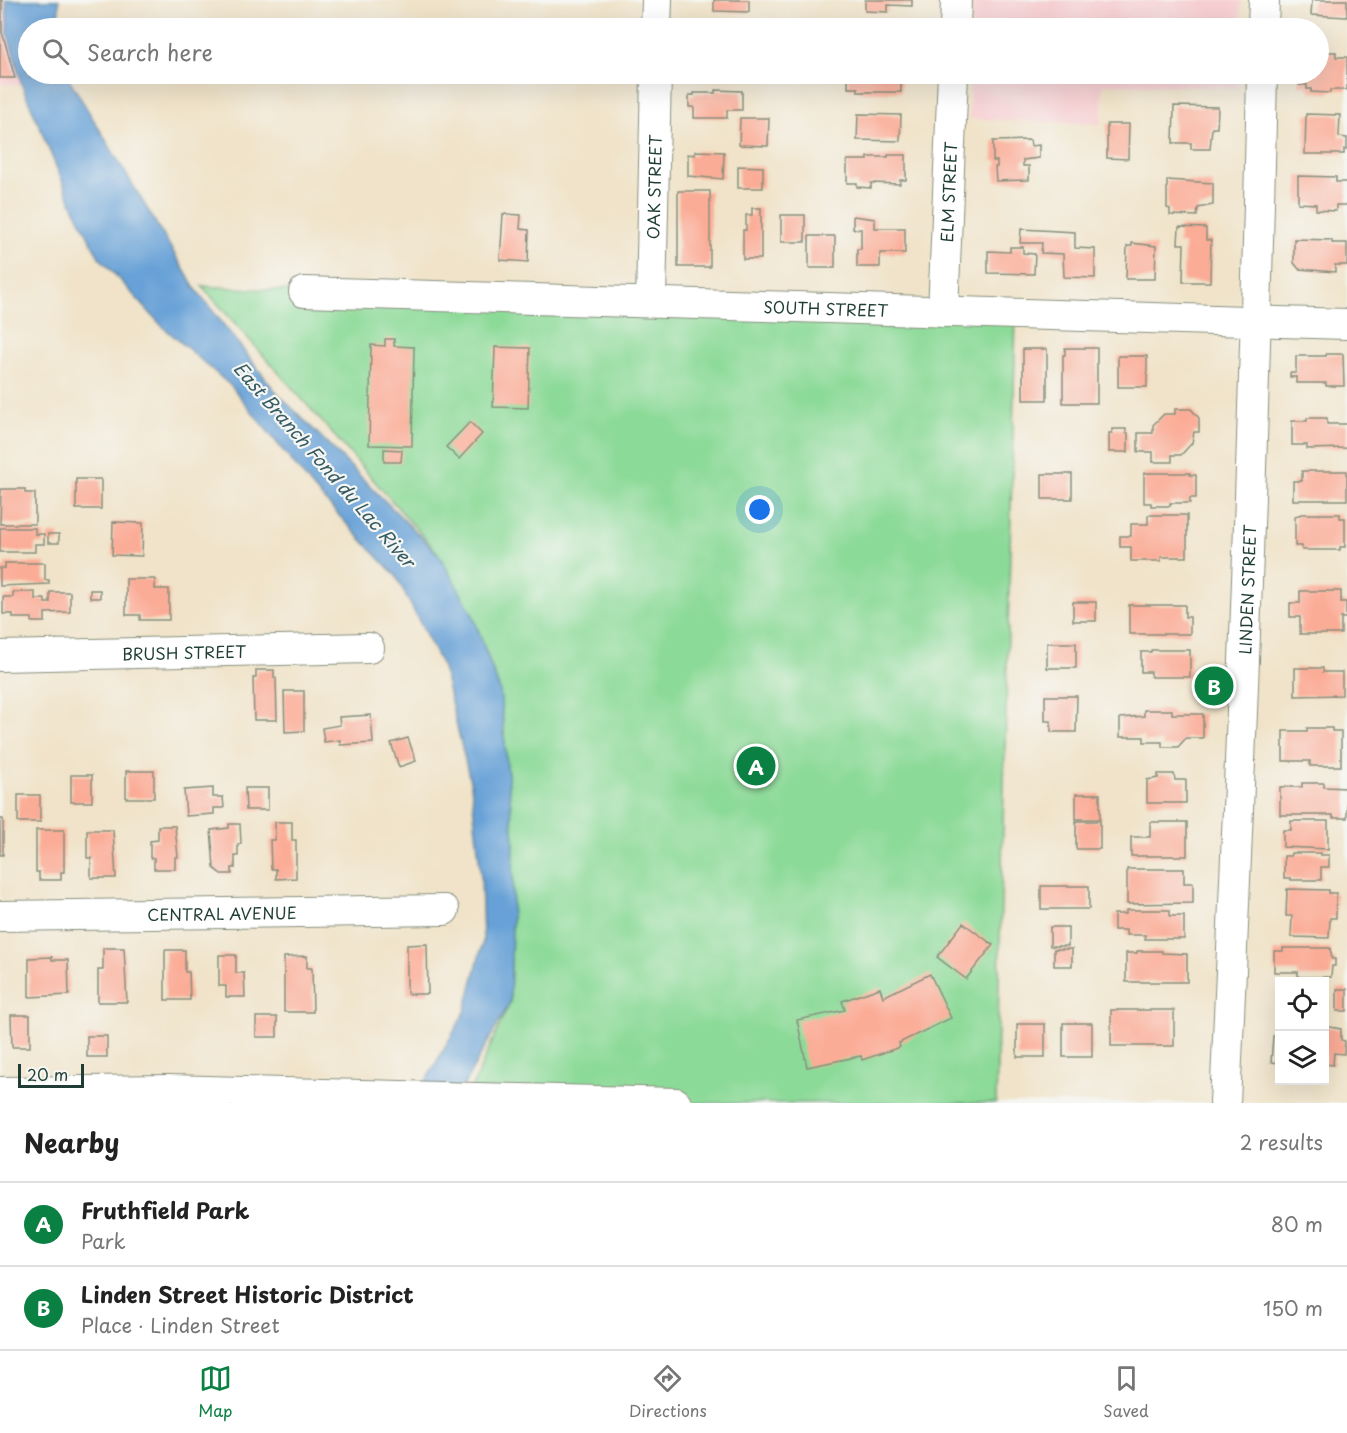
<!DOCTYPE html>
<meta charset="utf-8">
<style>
body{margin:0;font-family:"Playpen Sans",sans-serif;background:#f6f6f6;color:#222}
.controls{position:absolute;right:18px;bottom:18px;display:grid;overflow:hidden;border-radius:0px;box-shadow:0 6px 24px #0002}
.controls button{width:54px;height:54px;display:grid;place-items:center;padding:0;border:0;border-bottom:2px solid #e0e0e0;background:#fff;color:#222;font:30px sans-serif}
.scale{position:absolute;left:18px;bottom:15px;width:66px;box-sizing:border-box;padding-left:6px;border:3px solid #1f3d34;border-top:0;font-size:16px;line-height:21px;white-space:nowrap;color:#1f3d34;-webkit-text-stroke:4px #f6f6f2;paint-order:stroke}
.you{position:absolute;left:760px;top:510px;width:21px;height:21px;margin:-15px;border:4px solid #fff;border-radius:50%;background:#1a73e8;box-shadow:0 0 0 9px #1a73e833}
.badge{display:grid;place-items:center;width:39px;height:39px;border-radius:50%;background:#0b8043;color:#fff;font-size:20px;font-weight:700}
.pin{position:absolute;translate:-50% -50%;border:3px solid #fff;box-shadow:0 2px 6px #0006}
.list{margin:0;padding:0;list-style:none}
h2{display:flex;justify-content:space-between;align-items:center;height:78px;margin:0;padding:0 24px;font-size:26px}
h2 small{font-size:20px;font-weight:400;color:#767676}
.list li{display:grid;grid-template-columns:39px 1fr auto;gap:18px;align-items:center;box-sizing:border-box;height:84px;padding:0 24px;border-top:2px solid #e0e0e0}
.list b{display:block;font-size:22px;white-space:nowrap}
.list p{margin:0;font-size:20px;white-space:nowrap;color:#767676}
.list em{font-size:20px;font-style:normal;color:#767676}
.icon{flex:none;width:33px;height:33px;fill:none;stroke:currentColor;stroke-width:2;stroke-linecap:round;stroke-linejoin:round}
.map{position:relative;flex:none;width:1347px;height:1103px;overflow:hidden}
.search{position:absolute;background:#fff;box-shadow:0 6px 24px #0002;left:18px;right:18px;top:18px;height:66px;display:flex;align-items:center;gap:15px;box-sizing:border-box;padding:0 21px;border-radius:33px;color:#767676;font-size:22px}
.sheet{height:246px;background:#fff}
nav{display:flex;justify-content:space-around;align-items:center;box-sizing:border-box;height:84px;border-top:2px solid #e0e0e0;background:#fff;font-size:16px;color:#767676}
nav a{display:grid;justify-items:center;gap:3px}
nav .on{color:#0b8043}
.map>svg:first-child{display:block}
.built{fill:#f7cfd2}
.green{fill:#8cda98;stroke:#568c66;stroke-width:1.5}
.water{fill:#67a1d7;stroke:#436f86;stroke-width:1.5}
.building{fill:#fbac96}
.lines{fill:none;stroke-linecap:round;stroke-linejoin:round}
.minor-casing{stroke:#88907e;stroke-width:32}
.minor{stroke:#fff;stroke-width:30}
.labels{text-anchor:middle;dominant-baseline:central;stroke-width:4.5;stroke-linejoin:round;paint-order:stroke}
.street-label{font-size:16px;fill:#1f3d34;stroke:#f6f6f2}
.water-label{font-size:18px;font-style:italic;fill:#355b65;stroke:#f6f6f2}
</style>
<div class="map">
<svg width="1347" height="1103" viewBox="0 0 1347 1103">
<rect width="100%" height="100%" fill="#f6f6f2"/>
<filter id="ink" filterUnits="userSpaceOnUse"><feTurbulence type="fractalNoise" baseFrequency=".0167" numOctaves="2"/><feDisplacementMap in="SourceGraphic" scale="12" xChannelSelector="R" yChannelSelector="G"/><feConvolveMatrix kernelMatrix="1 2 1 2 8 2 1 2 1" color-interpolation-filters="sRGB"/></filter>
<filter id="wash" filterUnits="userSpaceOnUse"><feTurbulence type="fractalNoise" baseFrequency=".008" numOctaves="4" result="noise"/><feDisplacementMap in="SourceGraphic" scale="24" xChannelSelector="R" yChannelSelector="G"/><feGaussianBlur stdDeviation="1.35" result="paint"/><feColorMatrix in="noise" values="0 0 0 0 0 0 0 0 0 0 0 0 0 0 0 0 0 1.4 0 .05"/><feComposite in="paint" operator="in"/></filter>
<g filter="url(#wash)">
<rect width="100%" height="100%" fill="#f0e3c9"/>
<g class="built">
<polygon points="0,0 6,0 8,34 22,85 0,84"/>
<polygon points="972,0 1241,0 1240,28 971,28"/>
<polygon points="970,74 1239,74 1238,88 1103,84 1101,124 969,119"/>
</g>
<polygon class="green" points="202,286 304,292 1016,314 996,1103 676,1103 467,1098 510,1002 514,840 500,691 472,614 438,553"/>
<polygon class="water" points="6,0 59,0 59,28 28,28 28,74 66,74 195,288 276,392 439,555 472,613 500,691 514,841 510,1002 454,1103 413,1103 465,1012 483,941 481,877 471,785 443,668 396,576 315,490 232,387 162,326 99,257 71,202 22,85 8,34"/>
<g id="blocks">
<g class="building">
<polygon points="0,0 2,0 2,32 15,78 0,78"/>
<polygon points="714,0 749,0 749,12 714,11"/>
<polygon points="865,0 912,0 912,6 888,5 888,12 865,11"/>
<polygon points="1312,0 1347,0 1347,17 1311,15"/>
<polygon points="1324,52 1336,52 1336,57 1347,57 1347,90 1330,90 1330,93 1311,92 1311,89 1307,89 1307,85 1299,85 1299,74 1318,74 1318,53"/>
<polygon points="859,74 901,74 901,92 858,92 858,88 848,88 848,77 859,77"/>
<polygon points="715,90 742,91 742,110 727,110 727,118 694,118 694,107 689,107 689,95 694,95 694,93 715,93"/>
<polygon points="1174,106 1218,107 1217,128 1212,128 1210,149 1191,149 1191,143 1173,143"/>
<polygon points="858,114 901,115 900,141 857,140"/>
<polygon points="1306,114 1340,115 1339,137 1347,138 1347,150 1344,149 1344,154 1305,154"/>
<polygon points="740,118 769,118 768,146 739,145"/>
<polygon points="1107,124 1129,124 1128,159 1107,158"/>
<polygon points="1030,140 1031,146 1039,145 1039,158 1023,160 1023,166 1029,166 1029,180 996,181 995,167 997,167 997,161 993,161 993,141"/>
<polygon points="695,151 724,152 723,179 688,176 688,154 695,155"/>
<polygon points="888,155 906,155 906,180 900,180 900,184 871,183 871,188 857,187 857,183 847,183 847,160 868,160 868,157 888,157"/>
<polygon points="738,166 763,167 763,188 738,188"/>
<polygon points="1298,176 1336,177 1336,182 1347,182 1347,205 1336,205 1336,211 1316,210 1316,204 1298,203"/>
<polygon points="1167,180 1213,183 1213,205 1198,208 1197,216 1170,215 1170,209 1167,208"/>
<rect x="678" y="191" width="32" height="76"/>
<polygon points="752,208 761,208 761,259 743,259 743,230 746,230 746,215 752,215"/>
<polygon points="503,214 521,215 520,229 529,230 528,262 500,260"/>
<rect x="781" y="215" width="24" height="27"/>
<polygon points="853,216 875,219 875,228 905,228 905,253 880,253 880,267 857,267 857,249 861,249 861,229 853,229"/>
<polygon points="1179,227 1206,228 1206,240 1211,240 1210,282 1183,282 1184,244 1178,244"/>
<polygon points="1021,229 1075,232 1075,248 1095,249 1095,278 1064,277 1063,254 1041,253 1042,243 1020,243"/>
<rect x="809" y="236" width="26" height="32"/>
<polygon points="1294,239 1332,240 1332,243 1347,243 1347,265 1335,265 1335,272 1299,269 1294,263"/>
<polygon points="1132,243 1156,246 1155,279 1126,279 1127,246 1132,246"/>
<polygon points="1010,247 1023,247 1023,253 1035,254 1034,274 988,273 988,251 1010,252"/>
<polygon points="385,339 394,339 394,346 414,347 412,446 369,445 371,345 385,346"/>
<polygon points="495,347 530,348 528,408 493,407"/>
<polygon points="1065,348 1097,348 1097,403 1063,403 1063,355 1065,355"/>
<rect x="1023" y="349" width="24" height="51"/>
<polygon points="1326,354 1343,354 1344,386 1326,386 1326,383 1296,383 1296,377 1290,377 1290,373 1296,373 1296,356 1326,356"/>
<rect x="1118" y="356" width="29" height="31"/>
<polygon points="1175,409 1191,409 1199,418 1199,432 1194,432 1192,443 1181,455 1172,455 1172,462 1153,462 1153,452 1138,452 1138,433 1153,433 1153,425 1164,414 1175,414"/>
<polygon points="1307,418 1327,418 1327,424 1347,424 1347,448 1307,449 1307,445 1292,445 1292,421 1307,421"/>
<polygon points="470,422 482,434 459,459 446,447"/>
<polygon points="1112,429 1126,429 1126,433 1128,433 1128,452 1109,452 1109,433 1112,433"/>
<polygon points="384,449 402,450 401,462 384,462"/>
<polygon points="1302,471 1347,471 1347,500 1293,500 1293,481 1302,481"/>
<polygon points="1144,473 1190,473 1190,475 1196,475 1196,498 1190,498 1190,503 1170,503 1170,506 1151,506 1151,503 1144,503"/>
<rect x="1042" y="474" width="30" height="25"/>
<rect x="76" y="479" width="25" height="30"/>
<polygon points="1,489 25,489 25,493 35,493 35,524 0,524"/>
<polygon points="1302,514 1340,514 1340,518 1345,518 1345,547 1340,547 1340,550 1302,550 1302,546 1295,546 1295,516"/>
<polygon points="1148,515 1187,515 1187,557 1161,557 1161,561 1131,561 1131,547 1120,547 1120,536 1131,536 1131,524 1148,524"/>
<polygon points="113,522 143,523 142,556 112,555"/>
<polygon points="0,528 35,528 35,534 44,534 44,544 35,544 35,552 0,552"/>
<rect x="48" y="534" width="11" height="9"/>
<polygon points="5,563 45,563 45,580 49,580 49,584 0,586 0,568 5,568"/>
<polygon points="126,579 155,579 155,589 169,589 169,620 140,620 140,615 126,615"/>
<rect x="90" y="590" width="10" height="8"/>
<polygon points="1300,591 1341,591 1341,602 1346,602 1346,618 1341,618 1341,634 1300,634 1300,617 1290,617 1290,603 1300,603"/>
<polygon points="13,592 35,592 35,599 45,599 45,603 50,603 50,592 70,592 70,612 45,613 45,622 32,622 32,618 13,618 13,614 3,614 3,597 13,597"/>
<rect x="1073" y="602" width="23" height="19"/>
<polygon points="1129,605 1185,605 1185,617 1190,617 1190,634 1129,634"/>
<rect x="1047" y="643" width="29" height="25"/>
<polygon points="1151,650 1190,650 1190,677 1151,677 1151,672 1141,672 1141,652 1151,652"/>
<polygon points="1295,668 1323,668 1323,672 1342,672 1342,695 1295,696"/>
<polygon points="256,670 274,670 274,678 276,678 277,720 254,720 253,678 256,678"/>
<polygon points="284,691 304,691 304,731 285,732"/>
<polygon points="1045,696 1077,696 1076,732 1051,732 1051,721 1045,721"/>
<polygon points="1144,710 1172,710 1172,714 1203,714 1203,738 1186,738 1178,747 1162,747 1162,742 1144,742 1144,737 1120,737 1120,718 1144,716"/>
<polygon points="371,715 373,743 340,745 340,740 324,742 322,728 340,725 339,717"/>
<polygon points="1307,728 1332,728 1332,731 1341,731 1341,766 1310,766 1310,761 1283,761 1283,731 1307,731"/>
<polygon points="408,738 416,761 399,767 391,743"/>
<rect x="126" y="771" width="28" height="27"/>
<polygon points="1158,774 1174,774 1175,780 1186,780 1186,803 1147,803 1147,780 1158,778"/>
<rect x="71" y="775" width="21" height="27"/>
<polygon points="1302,783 1324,783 1324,787 1347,788 1347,818 1333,818 1333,815 1280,815 1280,787 1302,787"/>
<polygon points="213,788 213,797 223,797 224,808 214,808 214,814 186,816 184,790"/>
<polygon points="245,788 268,788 268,810 246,810"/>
<rect x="1076" y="794" width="24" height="25"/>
<rect x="18" y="795" width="22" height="27"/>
<rect x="0" y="819" width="3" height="36"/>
<rect x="1076" y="821" width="24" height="28"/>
<polygon points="1291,821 1328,821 1328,849 1283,847 1283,830 1291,830"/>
<polygon points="275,822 292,822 292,840 296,840 296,878 276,879 276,869 271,869 270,840 275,840"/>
<polygon points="1150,822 1187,822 1187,856 1131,856 1131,837 1150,837"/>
<polygon points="229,824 240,824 241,844 238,844 238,856 235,856 235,868 232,868 232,874 221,874 214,868 211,830 229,828"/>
<polygon points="158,826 175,826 178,857 175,857 175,869 154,869 154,858 150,858 150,841 158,840"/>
<polygon points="36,830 64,830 64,872 61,872 61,880 39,880 39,872 36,872"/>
<polygon points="87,830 113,830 116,878 91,878 91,858 87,858"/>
<polygon points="1291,853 1321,853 1321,855 1329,855 1329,867 1321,867 1321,880 1291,880 1291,878 1284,878 1284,856 1291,856"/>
<polygon points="1127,869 1184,869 1184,883 1193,883 1193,903 1127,904"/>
<rect x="1041" y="886" width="48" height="23"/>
<polygon points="1287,889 1329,890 1329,893 1336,893 1336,918 1330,918 1329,938 1291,937 1292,916 1286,916"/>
<polygon points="1126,910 1170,910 1170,916 1184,916 1184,939 1145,939 1145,935 1126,935 1126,930 1114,930 1114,914 1126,914"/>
<polygon points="963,923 993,945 966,979 937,957"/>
<rect x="1050" y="927" width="18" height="19"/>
<polygon points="427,944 428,994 407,994 407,945"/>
<polygon points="103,948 124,948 127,1002 98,1002 98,970 103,970"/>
<polygon points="1283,948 1330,948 1332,959 1335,959 1335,966 1332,966 1331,977 1298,977 1298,972 1274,972 1274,951 1283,951"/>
<rect x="1054" y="949" width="18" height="17"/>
<polygon points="165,950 185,950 185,972 189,972 190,1000 165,1000"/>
<polygon points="1137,951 1162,951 1162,953 1187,954 1187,982 1126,982 1126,953 1137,953"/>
<polygon points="219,955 236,955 236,973 244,973 245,997 226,997 226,986 219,986"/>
<polygon points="307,956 307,968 312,968 313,1012 284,1012 284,957"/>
<polygon points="52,957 52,960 68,960 69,995 29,997 29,958"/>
<polygon points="930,974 951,1018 901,1042 899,1043 900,1047 862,1060 861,1056 807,1067 797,1020 845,1010 842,1001 880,988 883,997"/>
<rect x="1337" y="989" width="10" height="22"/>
<rect x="1111" y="1010" width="63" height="36"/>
<polygon points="11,1015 30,1015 30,1047 12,1047"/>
<rect x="256" y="1017" width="21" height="20"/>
<rect x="1063" y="1023" width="29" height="34"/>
<rect x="1017" y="1024" width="28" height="33"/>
<polygon points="1324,1026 1341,1029 1341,1040 1345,1041 1344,1054 1334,1053 1333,1065 1324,1064"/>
<rect x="87" y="1036" width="20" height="21"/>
<polygon points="1273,1036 1280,1036 1280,1063 1271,1062"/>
</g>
</g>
</g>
<g filter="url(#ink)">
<use href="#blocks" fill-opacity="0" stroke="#88907e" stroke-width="1.5"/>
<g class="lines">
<g class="minor-casing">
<g id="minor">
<polyline points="656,28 657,0"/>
<polyline points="955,28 956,0"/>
<polyline points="1263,28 1264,0"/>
<path id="s1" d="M 304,292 L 1347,324"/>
<path id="s2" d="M 651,301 L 656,74"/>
<path id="s3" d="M 943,312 L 953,74"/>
<path id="s4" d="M 0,656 L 369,648"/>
<path id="s5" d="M 0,916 L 444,910"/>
<polyline points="0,1092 169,1090 676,1103"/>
<path id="s6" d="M 1225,1103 C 1241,760 1255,417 1262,74"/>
</g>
</g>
<use href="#minor" class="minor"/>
</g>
</g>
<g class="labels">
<g class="street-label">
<text stroke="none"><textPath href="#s2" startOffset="114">OAK STREET</textPath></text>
<text stroke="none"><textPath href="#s3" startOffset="120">ELM STREET</textPath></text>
<text stroke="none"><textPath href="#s1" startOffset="522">SOUTH STREET</textPath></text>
<text stroke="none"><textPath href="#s6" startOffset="514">LINDEN STREET</textPath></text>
<text stroke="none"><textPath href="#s4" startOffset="184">BRUSH STREET</textPath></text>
<text stroke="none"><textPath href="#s5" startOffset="222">CENTRAL AVENUE</textPath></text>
</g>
<g class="water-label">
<text transform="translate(325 464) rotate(49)">East Branch Fond du Lac River</text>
</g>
</g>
</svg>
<div class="controls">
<button><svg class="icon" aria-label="locate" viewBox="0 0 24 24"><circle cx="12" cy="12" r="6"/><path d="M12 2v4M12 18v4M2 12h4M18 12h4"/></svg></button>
<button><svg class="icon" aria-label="layers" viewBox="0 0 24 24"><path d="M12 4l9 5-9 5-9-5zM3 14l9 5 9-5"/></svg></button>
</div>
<div class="scale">20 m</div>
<div class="you"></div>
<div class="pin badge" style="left:756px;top:766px">A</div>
<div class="pin badge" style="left:1214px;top:686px">B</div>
<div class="search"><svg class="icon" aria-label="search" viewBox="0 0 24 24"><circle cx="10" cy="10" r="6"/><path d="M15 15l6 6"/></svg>Search here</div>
</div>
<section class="sheet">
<h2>Nearby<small>2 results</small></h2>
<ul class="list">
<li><span class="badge">A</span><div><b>Fruthfield Park</b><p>Park</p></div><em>80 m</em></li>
<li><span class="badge">B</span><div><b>Linden Street Historic District</b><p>Place · Linden Street</p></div><em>150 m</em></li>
</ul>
</section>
<nav>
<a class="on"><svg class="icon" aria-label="map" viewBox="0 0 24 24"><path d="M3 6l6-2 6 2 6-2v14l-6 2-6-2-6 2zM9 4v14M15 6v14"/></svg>Map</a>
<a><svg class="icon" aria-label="directions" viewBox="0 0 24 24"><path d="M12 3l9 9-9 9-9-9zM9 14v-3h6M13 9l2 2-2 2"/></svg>Directions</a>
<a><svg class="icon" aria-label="saved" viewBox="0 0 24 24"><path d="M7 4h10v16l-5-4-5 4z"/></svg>Saved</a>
</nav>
